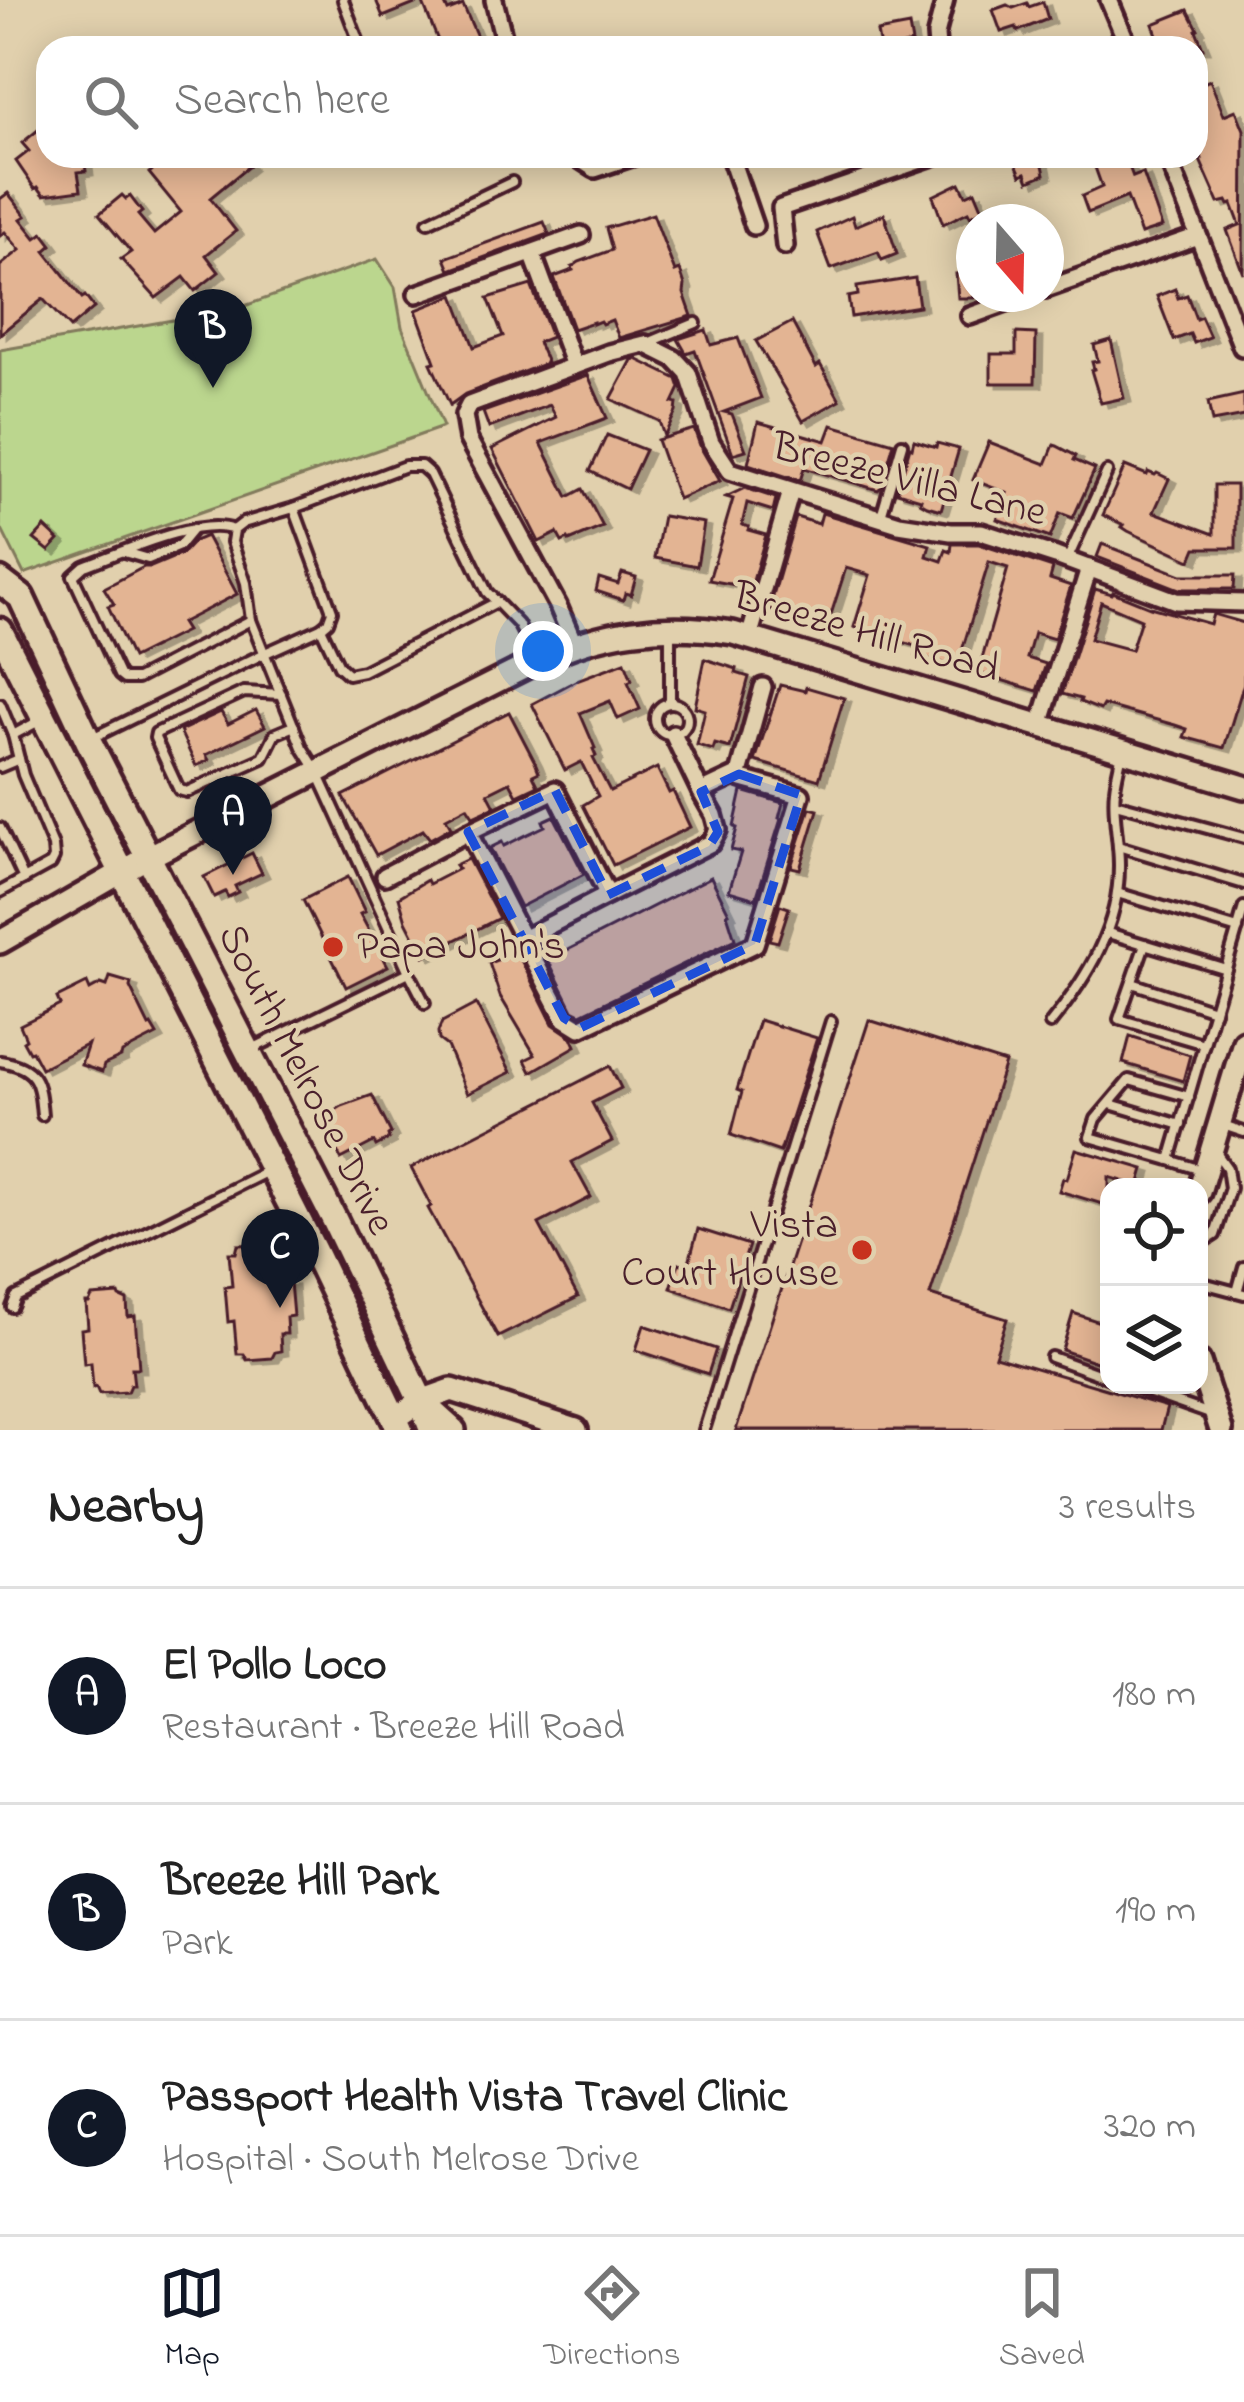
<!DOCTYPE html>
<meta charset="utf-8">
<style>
body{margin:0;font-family:"Indie Flower",sans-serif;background:#f2f2f2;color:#222}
.controls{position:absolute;right:36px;bottom:36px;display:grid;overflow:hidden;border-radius:24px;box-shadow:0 6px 30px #0003}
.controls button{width:108px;height:108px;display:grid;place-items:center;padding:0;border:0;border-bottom:3px solid #e0e0e0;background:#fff;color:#222;font:60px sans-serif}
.compass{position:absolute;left:956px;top:204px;width:108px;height:108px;border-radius:50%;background:#fff;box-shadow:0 6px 30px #0003;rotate:160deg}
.you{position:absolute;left:543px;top:651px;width:42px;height:42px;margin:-30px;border:9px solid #fff;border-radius:50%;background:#1a73e8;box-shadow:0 0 0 18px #1a73e833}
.badge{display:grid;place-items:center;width:78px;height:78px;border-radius:50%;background:#111827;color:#fff;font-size:39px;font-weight:700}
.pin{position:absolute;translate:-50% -99px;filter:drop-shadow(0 3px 6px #0008)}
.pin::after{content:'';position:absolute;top:63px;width:42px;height:36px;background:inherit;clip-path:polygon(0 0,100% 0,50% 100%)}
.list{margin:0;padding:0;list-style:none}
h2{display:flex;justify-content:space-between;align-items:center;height:156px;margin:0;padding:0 48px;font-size:51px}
h2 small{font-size:39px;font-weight:400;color:#767676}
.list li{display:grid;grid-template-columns:78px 1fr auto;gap:36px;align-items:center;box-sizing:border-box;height:216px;padding:0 48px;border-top:3px solid #e0e0e0}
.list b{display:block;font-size:45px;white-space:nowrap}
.list p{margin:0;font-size:39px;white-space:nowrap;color:#767676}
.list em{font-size:39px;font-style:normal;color:#767676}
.icon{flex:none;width:66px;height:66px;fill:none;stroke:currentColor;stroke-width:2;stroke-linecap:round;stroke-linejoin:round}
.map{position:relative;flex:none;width:1244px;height:1430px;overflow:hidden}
.search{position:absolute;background:#fff;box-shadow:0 6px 30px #0003;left:36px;right:36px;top:36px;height:132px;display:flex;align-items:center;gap:30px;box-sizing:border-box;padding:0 42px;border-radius:36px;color:#767676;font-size:45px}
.sheet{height:804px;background:#fff}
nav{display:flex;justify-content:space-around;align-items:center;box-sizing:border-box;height:168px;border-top:3px solid #e0e0e0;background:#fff;font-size:33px;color:#767676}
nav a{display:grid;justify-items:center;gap:6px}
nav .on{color:#111827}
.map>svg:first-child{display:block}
.green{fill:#bbd68e;stroke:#827a5c;stroke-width:3}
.building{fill:#e3b493;stroke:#4a1f2b;stroke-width:3;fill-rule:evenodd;filter:url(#shadow)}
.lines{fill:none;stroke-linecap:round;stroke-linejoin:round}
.lane-casing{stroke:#4a1f2b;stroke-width:16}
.street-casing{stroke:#4a1f2b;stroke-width:24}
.secondary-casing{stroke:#4a1f2b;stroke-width:30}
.primary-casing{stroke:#4a1f2b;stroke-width:33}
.lane{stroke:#e1d0ad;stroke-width:8}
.street{stroke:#e1d0ad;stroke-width:15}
.secondary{stroke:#e1d0ad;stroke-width:21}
.primary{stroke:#e1d0ad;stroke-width:24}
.marked{fill:#1d4ed8;fill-opacity:0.2;stroke:#1d4ed8;stroke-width:9;stroke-dasharray:24 15;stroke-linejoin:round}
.poi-dot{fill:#c8321e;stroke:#e1d0ad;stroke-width:4.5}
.labels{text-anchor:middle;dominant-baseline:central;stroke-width:9;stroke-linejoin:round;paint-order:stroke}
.street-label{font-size:42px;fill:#4a1f2b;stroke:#e1d0ad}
.poi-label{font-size:42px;fill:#4a1f2b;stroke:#e1d0ad;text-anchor:start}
</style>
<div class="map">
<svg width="1244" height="1430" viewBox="0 0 1244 1430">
<defs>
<filter id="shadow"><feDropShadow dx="7" dy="4" stdDeviation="0" flood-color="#0004"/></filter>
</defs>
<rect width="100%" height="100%" fill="#e1d0ad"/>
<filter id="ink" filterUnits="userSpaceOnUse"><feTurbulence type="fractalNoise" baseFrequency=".00833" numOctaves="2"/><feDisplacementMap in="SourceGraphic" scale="24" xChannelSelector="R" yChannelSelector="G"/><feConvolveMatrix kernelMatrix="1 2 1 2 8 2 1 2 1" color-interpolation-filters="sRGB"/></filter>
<g filter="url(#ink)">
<polygon class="green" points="377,259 395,287 402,327 443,427 24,574 0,526 0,350 236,309"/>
<g class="building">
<polygon points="376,0 443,0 448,11 463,5 482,48 441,48 422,1 383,17"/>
<polygon points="1043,2 1048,19 1018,31 1016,27 1001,32 993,10 1007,5 1013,8 1027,3 1029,7"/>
<polygon points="1188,10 1198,29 1196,30 1203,48 1162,48 1153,24"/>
<polygon points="909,26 912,43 904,45 904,48 880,48 877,32"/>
<polygon points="1210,80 1224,115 1236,110 1244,130 1243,273 1227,230 1240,225 1232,204 1229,205 1227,201 1219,203 1200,160 1202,159 1200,152 1202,152 1196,136 1196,126 1203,123 1196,105 1196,86"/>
<polygon points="48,122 48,156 84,156 86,171 78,172 81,190 44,195 38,187 35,189 16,161 29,151 22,143"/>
<polygon points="170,156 240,156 249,166 210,198 236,231 206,255 219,272 195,291 184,277 156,298 121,259 131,252 99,214 122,195 126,199 130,196 142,212 138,215 154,234 181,212 149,173"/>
<polygon points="1013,156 1041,156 1045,174 1029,181 1026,173 1021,175"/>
<polygon points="1091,156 1125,156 1133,177 1143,173 1162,227 1141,234 1127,197 1088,213 1082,196 1102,187"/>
<polygon points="960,183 966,195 975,191 983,210 970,216 968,212 943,224 933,196"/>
<polygon points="8,193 26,216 21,219 36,238 43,233 52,245 45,251 82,298 85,296 94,308 70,328 43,299 0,334 0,266 20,250 5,232 0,236 0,199"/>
<polygon points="653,214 675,272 680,270 685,285 684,293 692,316 619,338 612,320 602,324 600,321 593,324 593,322 573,329 554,277 573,270 572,267 579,262 612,250 606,228"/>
<polygon points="884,214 897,254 882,260 878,252 831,269 817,232 852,216 855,226"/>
<polygon points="544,222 549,234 450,270 445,258"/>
<polygon points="974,273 974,298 958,298 956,274"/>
<polygon points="915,278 919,306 851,317 848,297 858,295 857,287"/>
<polygon points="531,285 551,337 538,342 547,363 465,394 450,405 431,363 435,362 416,310 454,295 474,347 503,336 488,298"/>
<polygon points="1175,289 1178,298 1187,295 1196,319 1201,317 1210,337 1194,343 1190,334 1174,340 1157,296"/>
<polygon points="792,322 816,367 820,364 840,400 803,421 756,341"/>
<polygon points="706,330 711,345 738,338 761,398 724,412 732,414 746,450 733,454 695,350 686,353 678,339"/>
<polygon points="1016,333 1036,334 1035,383 991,383 991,354 1016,354"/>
<polygon points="1111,340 1124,398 1101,403 1091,370 1094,369 1092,362 1098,361 1094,345"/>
<polygon points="636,359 677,379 680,388 673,403 677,404 676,412 664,436 659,421 611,399 632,360"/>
<polygon points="588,375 607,418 541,443 568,497 583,489 603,527 569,541 568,539 562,542 557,533 539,542 492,449 556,417 550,405 489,428 483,412"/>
<polygon points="1244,394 1244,416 1212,422 1208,402"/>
<polygon points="758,422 826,441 832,425 894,443 881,487 878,490 804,468 800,481 748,464"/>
<polygon points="694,429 701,448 720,481 678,499 657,440"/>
<polygon points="607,435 645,450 627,489 590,471"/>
<polygon points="914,440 936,447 937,443 959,449 941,510 927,506 920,502 921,499 897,492 910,447 912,448"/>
<polygon points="989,442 1046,464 1054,445 1057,446 1076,456 1074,460 1095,469 1073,518 1060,513 1050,538 997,519 1007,493 973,480"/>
<polygon points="1125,466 1147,475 1148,472 1155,475 1157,473 1169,479 1154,512 1214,534 1214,485 1236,485 1236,548 1196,548 1191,560 1128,531 1122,527 1124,525 1103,515"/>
<polygon points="745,488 776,498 773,511 747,503 742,525 749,527 748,530 766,535 751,588 709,580 733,499 726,497"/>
<polygon points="822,513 930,545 927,556 942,561 946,550 951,552 952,544 979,544 1053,568 1050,579 1071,586 1054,639 1034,633 1027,658 1046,664 1037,691 978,673 1008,568 989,562 957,667 916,656 919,647 854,627 870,575 846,568 827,627 769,610 796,517 819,524"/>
<polygon points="663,516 704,523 697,566 655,558"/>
<polygon points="45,527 59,540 49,551 34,539"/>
<polygon points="206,536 237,594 181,623 186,631 132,658 108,606 114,604 104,588 144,567 151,567 182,554 194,541"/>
<polygon points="1102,544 1181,575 1235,575 1234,589 1179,589 1097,557"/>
<polygon points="622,573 636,577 631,595 625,593 623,600 596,591 599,578 618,584"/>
<path d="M 1095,589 L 1112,594 L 1113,592 L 1150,607 L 1210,624 L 1213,614 L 1244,623 L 1244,683 L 1224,748 L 1184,737 L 1187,729 L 1175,725 L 1103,705 L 1100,710 L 1080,702 L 1081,699 L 1062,694 ZM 1101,602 L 1141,619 L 1131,650 L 1090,639 Z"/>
<polygon points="705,659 737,669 736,673 749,677 730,748 715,744 713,750 697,745 705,710 695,707"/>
<polygon points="625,662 632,680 628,682 640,709 618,719 610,701 580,713 595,748 593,749 596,756 593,758 610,791 657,768 669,793 673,791 690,827 613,865 583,805 598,796 581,762 565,770 532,704 579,679"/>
<polygon points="780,685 805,691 806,687 844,698 819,780 755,761"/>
<polygon points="256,710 265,726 206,755 209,760 196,766 180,731 221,712 228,724"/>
<polygon points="509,712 535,762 539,772 533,775 538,785 517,795 510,782 488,793 495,806 473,816 467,807 446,818 451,827 430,839 423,830 376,855 343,796"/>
<polygon points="742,791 783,803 779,818 781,819 756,899 729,891 741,852 731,850 737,828 734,827"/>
<polygon points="810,808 818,810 800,869 791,867"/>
<polygon points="554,816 584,874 520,907 490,848 502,842 504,846 526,835 545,826 543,821"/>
<polygon points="252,853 262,873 235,886 238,892 228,897 225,892 214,897 204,877"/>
<polygon points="468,859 499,918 424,956 406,921 399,897 427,880 429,884 458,869 455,865"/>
<polygon points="348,877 365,912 360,914 388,966 346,987 303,900"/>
<polygon points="711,877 729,913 727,914 735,939 581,1014 573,1010 548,960"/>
<polygon points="780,905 789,908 778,942 769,940"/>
<polygon points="517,952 553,1024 572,1037 576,1046 531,1072 525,1060 535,1055 500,996 489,963"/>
<polygon points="110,977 131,983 130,987 149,1026 151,1025 157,1035 122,1053 121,1057 104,1065 102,1072 81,1065 88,1044 41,1068 32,1051 29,1052 23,1041 26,1039 20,1025 60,1005 57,998 87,983 90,990 101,984 107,986"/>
<polygon points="476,1004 511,1072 467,1094 447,1046 439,1040 438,1032 442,1022"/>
<polygon points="759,1020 817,1038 780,1152 731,1135 742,1092 737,1090"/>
<polygon points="869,1020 1005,1063 930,1295 1007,1319 995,1356 1167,1407 1161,1430 736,1430"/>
<polygon points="1130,1036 1190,1055 1183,1081 1123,1063"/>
<polygon points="610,1066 621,1088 592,1103 612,1141 572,1162 591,1197 539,1224 578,1297 498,1337 428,1208 431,1206 411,1168"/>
<polygon points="372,1095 391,1133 388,1135 389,1139 376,1146 374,1142 341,1159 324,1125 333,1121 329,1114 342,1106"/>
<polygon points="1076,1149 1144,1169 1139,1186 1109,1177 1109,1206 1059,1191 1063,1178 1067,1179"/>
<polygon points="698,1229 749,1245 729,1308 671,1288 679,1263 688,1266"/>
<polygon points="262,1244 266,1250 273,1250 274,1267 281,1266 282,1283 290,1282 293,1316 286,1317 287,1334 280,1334 281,1351 275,1352 272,1358 247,1360 244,1354 237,1354 234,1321 228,1322 225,1287 232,1286 229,1253 236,1253 238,1245"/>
<polygon points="119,1294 120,1297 127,1300 128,1317 135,1316 139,1368 132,1368 134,1385 130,1385 127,1392 99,1394 96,1387 93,1388 91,1363 84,1364 81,1329 88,1328 86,1303 89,1303 92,1296"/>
<polygon points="1073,1313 1109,1325 1109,1354 1105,1365 1062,1350"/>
<polygon points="644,1325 716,1349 708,1374 636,1350"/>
</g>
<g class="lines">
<g class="lane-casing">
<g id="lane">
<polyline points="343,0 361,48"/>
<polyline points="428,222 512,182"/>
<polyline points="648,343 696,323"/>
<polyline points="881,516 902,444"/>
<path d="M 234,530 C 199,516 120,553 84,566 L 73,576 L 119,675 L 124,679 L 137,679 L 251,620"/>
<polyline points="124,552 148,559 179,546 193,529"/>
<polyline points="1068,558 1107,472"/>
<polyline points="321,628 339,666 348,674 363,671 497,602"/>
<polyline points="670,629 670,703"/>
<polyline points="281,694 244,692 156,733 155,738 179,790 187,792 263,758 275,734 294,726"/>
<circle cx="671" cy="719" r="16"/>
<polyline points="0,704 13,735 39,721"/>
<polyline points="90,739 263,654 321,628 328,622 332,611 294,508"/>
<polyline points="0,767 19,759"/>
<polyline points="1115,803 1244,838"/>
<polyline points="0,828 24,879"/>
<polyline points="1118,846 1244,884"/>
<polyline points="0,892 51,864 54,858 53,846 23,775 13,735"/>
<polyline points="1117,893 1238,929"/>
<polyline points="1108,933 1226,969"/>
<polyline points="1145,944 1119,1019 1204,1044"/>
<polyline points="409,972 425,1003"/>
<polyline points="1132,983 1214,1010"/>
<path d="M 1050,1024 C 1087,978 1120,926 1119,864 C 1119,839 1112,814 1115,789 C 1116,777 1120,764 1122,752"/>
<polyline points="250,1050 409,972 317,771 302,747 251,620 246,583 232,542 234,530 243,523 294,508 405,466 421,466 430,474 487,592 518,624 537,660"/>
<path d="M 0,1061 C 37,1067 39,1081 42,1115"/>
<polyline points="1110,1104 1181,1125"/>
<polyline points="1223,1125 1244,1132"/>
<polyline points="1170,1160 1090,1137 1096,1119 1129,1080 1189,1097"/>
<polyline points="1204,1171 1170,1160 1244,907"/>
<polyline points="1199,1245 1215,1235 1230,1188 1227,1168 1217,1154"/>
<polyline points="1199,1282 1244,1294"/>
<polyline points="1237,1292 1244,1267"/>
<polyline points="12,1307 16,1297 266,1172"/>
<polyline points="1051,1357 1109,1378"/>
<polyline points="1128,1385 1210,1414"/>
<polyline points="704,1430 831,1021"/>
</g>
</g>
<g class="street-casing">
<g id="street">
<polyline points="494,0 506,48"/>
<polyline points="1109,0 1129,48"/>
<polyline points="937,48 936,35 945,0"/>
<polyline points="575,156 595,169 634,156"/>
<polyline points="730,156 754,226"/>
<polyline points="1167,156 1242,347"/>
<polyline points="785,246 781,208 933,156"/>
<polyline points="532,253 574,366"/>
<polyline points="1046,289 1198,236"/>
<polyline points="417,294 581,235"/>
<polyline points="970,316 1031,294"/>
<polyline points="749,638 791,491"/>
<polyline points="575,646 558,606 468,439 464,415 469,405 609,353 645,344 675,359 688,373 711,442 730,471 899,524 951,532 981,532 1056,556 1176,601 1244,603"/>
<polyline points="1040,725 1089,568"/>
<polyline points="673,734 701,792 739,774 763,687"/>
<polyline points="701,792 714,815 718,830 711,843 608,895 555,790 468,832 564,1018 580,1028 755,944 801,795 742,779 739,774"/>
<polyline points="385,876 468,832"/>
<polyline points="523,939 608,895"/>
</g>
</g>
<g class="secondary-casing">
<g id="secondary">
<path d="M 0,942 L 148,857 L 537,661 C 601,630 663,622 733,633 L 1244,787"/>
<polyline points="1199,1192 1244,1042"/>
<polyline points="1199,1362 1221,1430"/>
<polyline points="422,1401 454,1430"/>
<polyline points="396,1418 421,1401 452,1390 576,1430"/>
</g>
</g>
<g class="primary-casing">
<g id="primary">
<polyline points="0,581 21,597 88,740 334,1219 421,1401 432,1430"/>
<polyline points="0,631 314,1251 400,1430"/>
</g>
</g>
<use href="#lane" class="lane"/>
<use href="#street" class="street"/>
<use href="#secondary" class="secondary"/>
<use href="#primary" class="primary"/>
</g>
</g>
<path class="marked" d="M 739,774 L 801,795 L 755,944 L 580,1028 L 564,1018 L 468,832 L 555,790 L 608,895 L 709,846 L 718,832 L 701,792 Z"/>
<g class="poi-dot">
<circle cx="333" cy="947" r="12"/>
<circle cx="862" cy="1250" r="12"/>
</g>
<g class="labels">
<g class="street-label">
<text transform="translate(909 481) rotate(14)">Breeze Villa Lane</text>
<text transform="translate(866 634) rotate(16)">Breeze Hill Road</text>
<text transform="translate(305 1080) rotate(63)">South Melrose Drive</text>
</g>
<g class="poi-label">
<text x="357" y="947">Papa John's</text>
<text x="838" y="1226" text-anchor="end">Vista<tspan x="838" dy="48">Court House</tspan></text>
</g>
</g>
</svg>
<div class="controls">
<button><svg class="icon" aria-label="locate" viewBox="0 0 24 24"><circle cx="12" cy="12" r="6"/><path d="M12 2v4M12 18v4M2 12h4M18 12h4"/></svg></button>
<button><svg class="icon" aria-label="layers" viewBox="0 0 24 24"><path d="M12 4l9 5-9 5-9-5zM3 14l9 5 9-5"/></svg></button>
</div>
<svg class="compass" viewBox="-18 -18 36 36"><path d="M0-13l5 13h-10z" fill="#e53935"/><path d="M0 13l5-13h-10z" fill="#767676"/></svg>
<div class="you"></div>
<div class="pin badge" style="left:233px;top:875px">A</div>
<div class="pin badge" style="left:213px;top:388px">B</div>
<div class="pin badge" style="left:280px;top:1308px">C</div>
<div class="search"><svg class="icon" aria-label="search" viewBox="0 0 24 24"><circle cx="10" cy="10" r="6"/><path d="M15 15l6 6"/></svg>Search here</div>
</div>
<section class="sheet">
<h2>Nearby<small>3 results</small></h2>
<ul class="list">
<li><span class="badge">A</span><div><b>El Pollo Loco</b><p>Restaurant · Breeze Hill Road</p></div><em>180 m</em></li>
<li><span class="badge">B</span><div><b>Breeze Hill Park</b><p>Park</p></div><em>190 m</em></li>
<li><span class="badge">C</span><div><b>Passport Health Vista Travel Clinic</b><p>Hospital · South Melrose Drive</p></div><em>320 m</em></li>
</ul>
</section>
<nav>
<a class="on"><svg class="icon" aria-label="map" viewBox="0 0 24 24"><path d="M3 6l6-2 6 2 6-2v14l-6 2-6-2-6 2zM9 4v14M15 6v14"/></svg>Map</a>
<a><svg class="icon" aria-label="directions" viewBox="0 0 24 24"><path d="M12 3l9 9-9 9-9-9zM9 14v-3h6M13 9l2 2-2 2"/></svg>Directions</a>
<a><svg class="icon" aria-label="saved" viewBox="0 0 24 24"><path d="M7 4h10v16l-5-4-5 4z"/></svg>Saved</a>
</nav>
